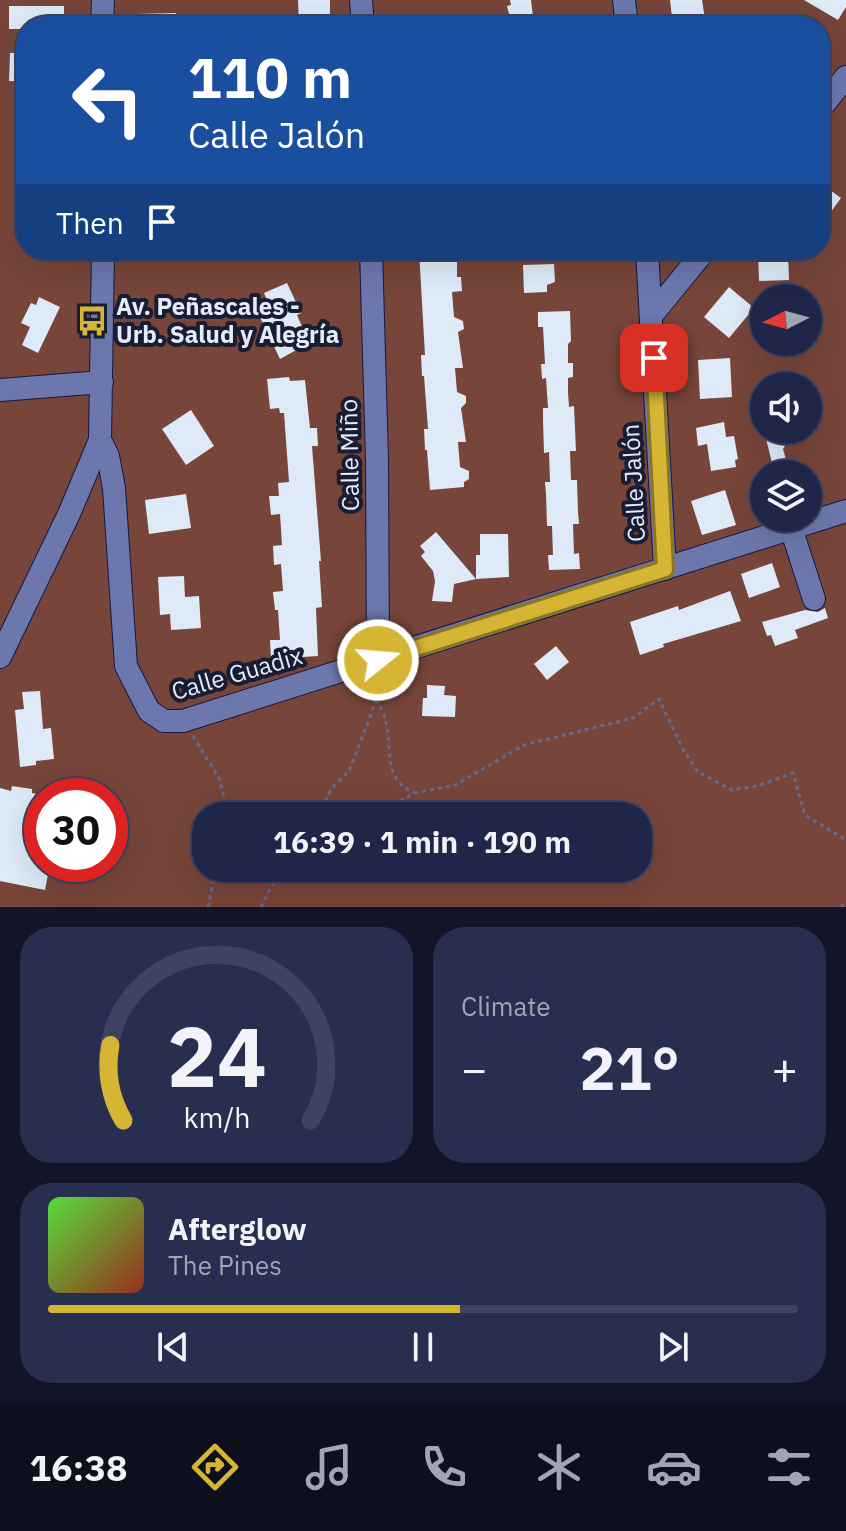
<!DOCTYPE html>
<html lang="en">
<head>
<meta charset="utf-8">
<style>
  :root { --surface:#202649; --page:#282e50; --text:#f1f3f6; --muted:#a2a5b4; --line:#3d4361; --accent:#d6b534 }
  body { margin:0; font-family:"IBM Plex Sans",sans-serif; background:var(--page); color:var(--text); height:100vh; display:flex; flex-direction:column; font-size:30px; white-space:nowrap }
  * { box-sizing:border-box; margin:0 }
  p { font-size:26px; color:var(--muted) }
  .icon { flex:none; width:44px; height:44px; fill:none; stroke:currentColor; stroke-width:2; stroke-linecap:round; stroke-linejoin:round }
  .map { position:relative; height:907px; overflow:hidden }
  .panel { display:flex; flex-direction:column; gap:20px; padding:20px; background:#121528; flex:1 }
  .panel>* { flex:none }
  .guide { position:absolute; left:16px; top:16px; width:814px; height:244px; border-radius:32px; box-shadow:0 8px 32px #0002,0 0 0 2px var(--line); background:#1a4fa0; color:#fff; overflow:hidden }
  .needle { width:52px; rotate:264deg }
  .fabs { position:absolute; left:750px; top:284px; display:grid; gap:16px }
  .fabs a { display:grid; place-items:center; width:72px; height:72px; border-radius:50%; background:var(--surface); box-shadow:0 8px 32px #0002,0 0 0 2px var(--line); font-size:40px }
  .speed { position:absolute; left:24px; top:778px; display:flex; gap:16px; font-size:40px; font-weight:700; text-align:center }
  .speed>* { display:grid; place-content:center; width:104px; height:104px; border-radius:50%; background:var(--surface); box-shadow:0 8px 32px #0002,0 0 0 2px var(--line); line-height:1 }
  .speed .limit { border:12px solid #d22; background:#fff; color:#111 }
  .pin { position:absolute; display:grid; place-items:center; width:68px; height:68px; color:#fff; margin:-34px; border-radius:16px; box-shadow:0 4px 12px #0006 }
  .me { position:absolute; width:88px; margin:-44px; rotate:73deg; stroke-linejoin:round; filter:drop-shadow(0 0 6px #0008) }
  .turn { display:flex; align-items:center; gap:28px; height:168px; padding:0 40px; font-size:36px }
  .turn .icon { width:104px; height:104px; stroke-width:2.5 }
  .turn b { display:block; font-size:56px; line-height:68px }
  .then { display:flex; align-items:center; height:76px; padding:0 40px; background:#0003; gap:16px; font-size:30px }
  .big { font-size:60px; font-weight:800; line-height:1.1 }
  .panel .tile { flex:1; display:flex; flex-direction:column; justify-content:center; gap:12px; min-width:0; padding:0 28px; border-radius:32px; background:var(--page) }
  .panel .dial { align-items:center; gap:0 }
  .dial svg { height:208px; overflow:visible; fill:none; stroke:var(--line); stroke-width:7; stroke-linecap:round; text-anchor:middle }
  .dial text { fill:var(--text); stroke:none }
  .song { display:flex; align-items:center; gap:24px }
  .cover { width:96px; height:96px; border-radius:12px; background:linear-gradient(135deg,hsl(110 70% 55%),hsl(10 70% 35%)) }
  .played { height:8px; border-radius:4px; background:linear-gradient(90deg,var(--accent) 55%,var(--line) 55%) }
  .keys { display:flex; justify-content:space-around; direction:ltr }
  .heat { display:flex; justify-content:space-between; align-items:center; font-size:44px; direction:ltr }
  .panel .tiles { flex:1; display:grid; gap:20px; grid-template-columns:1fr 1fr }
  .tile:last-child { grid-column:span 2 }
  .trip { position:absolute; left:192px; top:802px; width:460px; height:80px; border-radius:32px; background:var(--surface); box-shadow:0 8px 32px #0002,0 0 0 2px var(--line); font-weight:800; line-height:80px; text-align:center }
  .menu { display:flex; height:128px; justify-content:space-around; align-items:center; background:#0d0f1d; color:var(--muted) }
  .menu .icon { width:56px; height:56px }
  .menu .current { color:var(--accent) }
  .menu b { font-size:36px; color:var(--text) }
  .map>svg:first-child { display:block }
</style>
</head>
<body>
<div class="map">
<svg width="846" height="907" viewBox="0 0 846 907">
  <rect width="100%" height="100%" fill="#2a3261"/>
  <path fill="#77453a" fill-rule="evenodd" d="M0,0H846V907H0ZM26,26H820V250H26ZM764,298H808V342H764ZM764,386H808V430H764ZM764,474H808V518H764ZM42,796H110V864H42ZM206,816H638V868H206Z"/>
  <g fill="#deeaf8">
    <path d="M298,0H330V26H299Z"/>
    <path d="M510,0H531L534,26H512L507,6L511,5Z"/>
    <path d="M670,0H702L706,26H673Z"/>
    <path d="M804,0H846V7L838,20Z"/>
    <path d="M9,6H64V26H23V29H9Z"/>
    <path d="M176,13L177,26H136V14Z"/>
    <path d="M10,53H26V82L9,81Z"/>
    <path d="M820,183L841,198L820,227Z"/>
    <path d="M419,250H457V277H461L462,291L452,292L454,317L463,321L464,329L458,332L463,368H455L457,392L466,396V403L461,408L466,442H458L460,467L469,471V479L464,482V487L430,490L427,450H425L424,429H428L424,376H422L421,355H425Z"/>
    <path d="M762,250H788L789,280L759,281L758,253Z"/>
    <path d="M554,264L555,282L547,285V292L524,293L523,265Z"/>
    <path d="M287,283L301,313L297,315L309,343L280,359L259,315L266,311L264,307L269,305L264,293Z"/>
    <path d="M729,287L754,308L729,338L704,317Z"/>
    <path d="M39,297L60,307L38,353L22,345L30,327L21,323L31,303L36,305Z"/>
    <path d="M570,311L571,341L568,344V363H573V377L568,378V392L569,407L574,406L576,451H570L571,480H577L578,512L579,524H573L574,554L579,553L580,569L549,570L548,555H553L552,526H547L546,494L545,482H550L549,452L544,453L543,420V408H548L546,378L542,379L541,364H545L543,327H538V312Z"/>
    <path d="M730,358L732,397L700,399L698,360Z"/>
    <path d="M289,377L290,381L305,380L310,428H317L318,446H312L321,561H319L322,607L316,608L318,656L271,659L270,640H280L278,610H275L273,592L283,591L281,564L274,565L273,546L282,545L280,514L271,515L269,496H279L278,483L289,482L284,413H280L279,408L270,409L267,379Z"/>
    <path d="M191,410L214,446L186,465L162,429Z"/>
    <path d="M724,422L726,437L734,436L738,459L735,460L736,467L711,471L707,444L698,446L696,428Z"/>
    <path d="M764,430H795L783,449L786,460L772,463Z"/>
    <path d="M725,490L736,525L702,535L691,501Z"/>
    <path d="M186,494L191,528L149,534L145,500Z"/>
    <path d="M436,532L476,579L454,584L452,602L432,601L435,581L433,571L421,556L425,552L420,546Z"/>
    <path d="M480,534H508L509,577L476,579V555H480Z"/>
    <path d="M772,563L780,587L749,598L741,574Z"/>
    <path d="M184,576L185,597L199,596L201,628L171,630L170,614L160,615L158,577Z"/>
    <path d="M730,591L741,621L663,644L664,647L640,655L630,622L678,606L679,610Z"/>
    <path d="M825,608L828,618L795,630L798,638L775,646L771,635L767,636L762,622L805,610L818,612Z"/>
    <path d="M556,646L569,662L547,680L534,664Z"/>
    <path d="M211,677L214,690L191,696L188,682Z"/>
    <path d="M427,685L445,686L444,695L456,696L455,717L422,716L423,698H427Z"/>
    <path d="M40,691L43,729L51,728L54,759L36,761V765L20,767L15,710L24,709L22,692Z"/>
    <path d="M12,786L32,789V793L42,795L34,849L42,851V864H50L45,890L0,881V788L11,791Z"/>
  </g>
  <g fill="none" stroke-linecap="round" stroke-linejoin="round">
    <g stroke="#131844" stroke-width="24">
      <g id="minor">
        <path d="M361,0L363,26"/>
        <path d="M624,0L627,26"/>
        <path d="M102,26L103,0"/>
        <path d="M820,109L846,77"/>
        <path d="M371,250L377,459L378,660"/>
        <path d="M647,250L665,569"/>
        <path d="M652,315L705,250"/>
        <path d="M0,390L102,382"/>
        <path d="M100,440L108,456L114,488L126,666L149,711L164,721H183L846,511"/>
        <path d="M791,528L814,599"/>
        <path d="M0,657L69,514L100,440L103,250"/>
      </g>
    </g>
    <g stroke="#636a90" stroke-width="3" stroke-dasharray="4 4" stroke-linecap="butt">
      <path d="M377,699C380,707 385,714 386,723C393,752 382,779 415,793"/>
      <path d="M193,736L219,778L229,816"/>
      <path d="M319,816L331,789L349,771L377,699L378,679"/>
      <path d="M372,816L415,793L455,785L524,745L633,718L659,699L684,751L698,772L732,790L757,786L793,773L805,815L846,840"/>
      <path d="M208,907L216,868"/>
      <path d="M261,907L281,868"/>
      <path d="M841,907L846,903"/>
    </g>
    <use href="#minor" stroke="#6c78ad" stroke-width="22"/>
  </g>
  <g fill="none" stroke-linecap="round" stroke-linejoin="round">
    <g stroke="#8b7622" stroke-width="20">
      <path id="route" d="M378,660L665,569L654,358"/>
    </g>
    <use href="#route" stroke="#d6b534" stroke-width="14"/>
  </g>
  <defs>
    <g id="bus-bare" transform="scale(2.4)"><path d="M-5-6H5V4H4V6H2V4H-2V6H-4V4H-5ZM-3.5-4V0h7V-4ZM-3.5 1.2v1.5H-2V1.2ZM2 1.2v1.5H3.5V1.2Z" fill="#d6b534" stroke="#181d32" stroke-width="2.5" paint-order="stroke"/></g>
  </defs>
  <g fill-rule="evenodd">
    <use href="#bus-bare" x="92" y="321"/>
  </g>
  <g text-anchor="middle" stroke-width="8" stroke-linejoin="round" paint-order="stroke">
    <g font-size="24" font-weight="bold" fill="#e5eafc" stroke="#181d32" text-anchor="start">
      <text x="116" y="315">Av. Peñascales -<tspan x="116" dy="28">Urb. Salud y Alegría</tspan></text>
    </g>
    <g font-size="24" fill="#e5eafc" stroke="#181d32">
      <text transform="translate(350 455) rotate(-91)" y="8">Calle Miño</text>
      <text transform="translate(634 483) rotate(-93)" y="8">Calle Jalón</text>
      <text transform="translate(237 674) rotate(-16)" y="8">Calle Guadix</text>
    </g>
  </g>
</svg>
<div class="fabs">
<a><svg class="needle" viewBox="-14 -14 28 28"><path d="M0-13l5 13h-10z" fill="#e53935"/><path d="M0 13l5-13h-10z" fill="#a2a5b4"/></svg></a>
<a><svg class="icon" aria-label="sound" viewBox="0 0 24 24"><path d="M4 9h4l5-4v14l-5-4H4zM17 9q2 3 0 6"/></svg></a>
<a><svg class="icon" aria-label="layers" viewBox="0 0 24 24"><path d="M12 4l9 5-9 5-9-5zM3 14l9 5 9-5"/></svg></a>
</div>
<div class="speed"><div class="limit">30</div></div>
<div class="pin" style="left:654px;top:358px;background:#d93025"><svg class="icon" aria-label="arrive" viewBox="0 0 24 24"><path d="M6 21V4h12l-3 4 3 4H6"/></svg></div>
<svg class="me" style="left:378px;top:660px" viewBox="-20 -20 40 40"><circle r="17" fill="#d6b534" stroke="#fff" stroke-width="3"/><path d="M0-11L8 9 0 5-8 9z" fill="#fff"/></svg>
<div class="trip">16:39 · 1 min · 190 m</div>
<div class="guide">
<div class="turn"><svg class="icon" aria-label="left" viewBox="0 0 24 24"><path d="M17 20v-9H6M10 6l-5 5 5 5"/></svg><div><b>110 m</b>Calle Jalón</div></div>
<div class="then">Then<svg class="icon" aria-label="arrive" viewBox="0 0 24 24"><path d="M6 21V4h12l-3 4 3 4H6"/></svg></div>
</div>
</div>
<section class="panel">
<div class="tiles">
<div class="tile dial"><svg viewBox="0 0 100 80">
<path d="M14 69A42 42 0 1 1 86 69"/>
<path d="M14 69A42 42 0 0 1 9 40" stroke="#d6b534"/>
<text x="50" y="56" font-size="32" font-weight="700">24</text>
<text x="50" y="72" font-size="11">km/h</text>
</svg></div>
<div class="tile"><p>Climate</p>
<div class="heat"><a>−</a><b class="big">21°</b><a>+</a></div>
</div>
<div class="tile">
<div class="song"><i class="cover"></i><div><b>Afterglow</b><p>The Pines</p></div></div>
<div class="played"></div>
<div class="keys"><svg class="icon" aria-label="previous" viewBox="0 0 24 24"><path d="M18 5L8 12l10 7zM5 5v14"/></svg><svg class="icon" aria-label="pause" viewBox="0 0 24 24"><path d="M8 5v14M16 5v14"/></svg><svg class="icon" aria-label="next" viewBox="0 0 24 24"><path d="M6 5l10 7-10 7zM19 5v14"/></svg></div>
</div>
</div>
</section>
<nav class="menu">
<b>16:38</b>
<svg class="icon current" aria-label="directions" viewBox="0 0 24 24"><path d="M12 3l9 9-9 9-9-9zM9 14v-3h6M13 9l2 2-2 2"/></svg>
<svg class="icon" aria-label="music" viewBox="0 0 24 24"><path d="M9 18V5l10-2v13"/><circle cx="6" cy="18" r="3"/><circle cx="16" cy="16" r="3"/></svg>
<svg class="icon" aria-label="phone" viewBox="0 0 24 24"><path d="M5 4h4l2 5-3 2q2 4 5 5l2-3 5 2v4C11 20 4 13 5 4z"/></svg>
<svg class="icon" aria-label="climate" viewBox="0 0 24 24"><path d="M12 3v18M4 7l16 10M4 17L20 7"/></svg>
<svg class="icon" aria-label="car" viewBox="0 0 24 24"><path d="M5 17H2v-5l4-1 3-4h7l3 4 3 1v5h-3M9 17h6M6 11h13"/><circle cx="7" cy="17" r="2"/><circle cx="17" cy="17" r="2"/></svg>
<svg class="icon" aria-label="filters" viewBox="0 0 24 24"><path d="M4 7h16M4 17h16"/><circle cx="9" cy="7" r="2"/><circle cx="15" cy="17" r="2"/></svg>
</nav>
</body>
</html>
